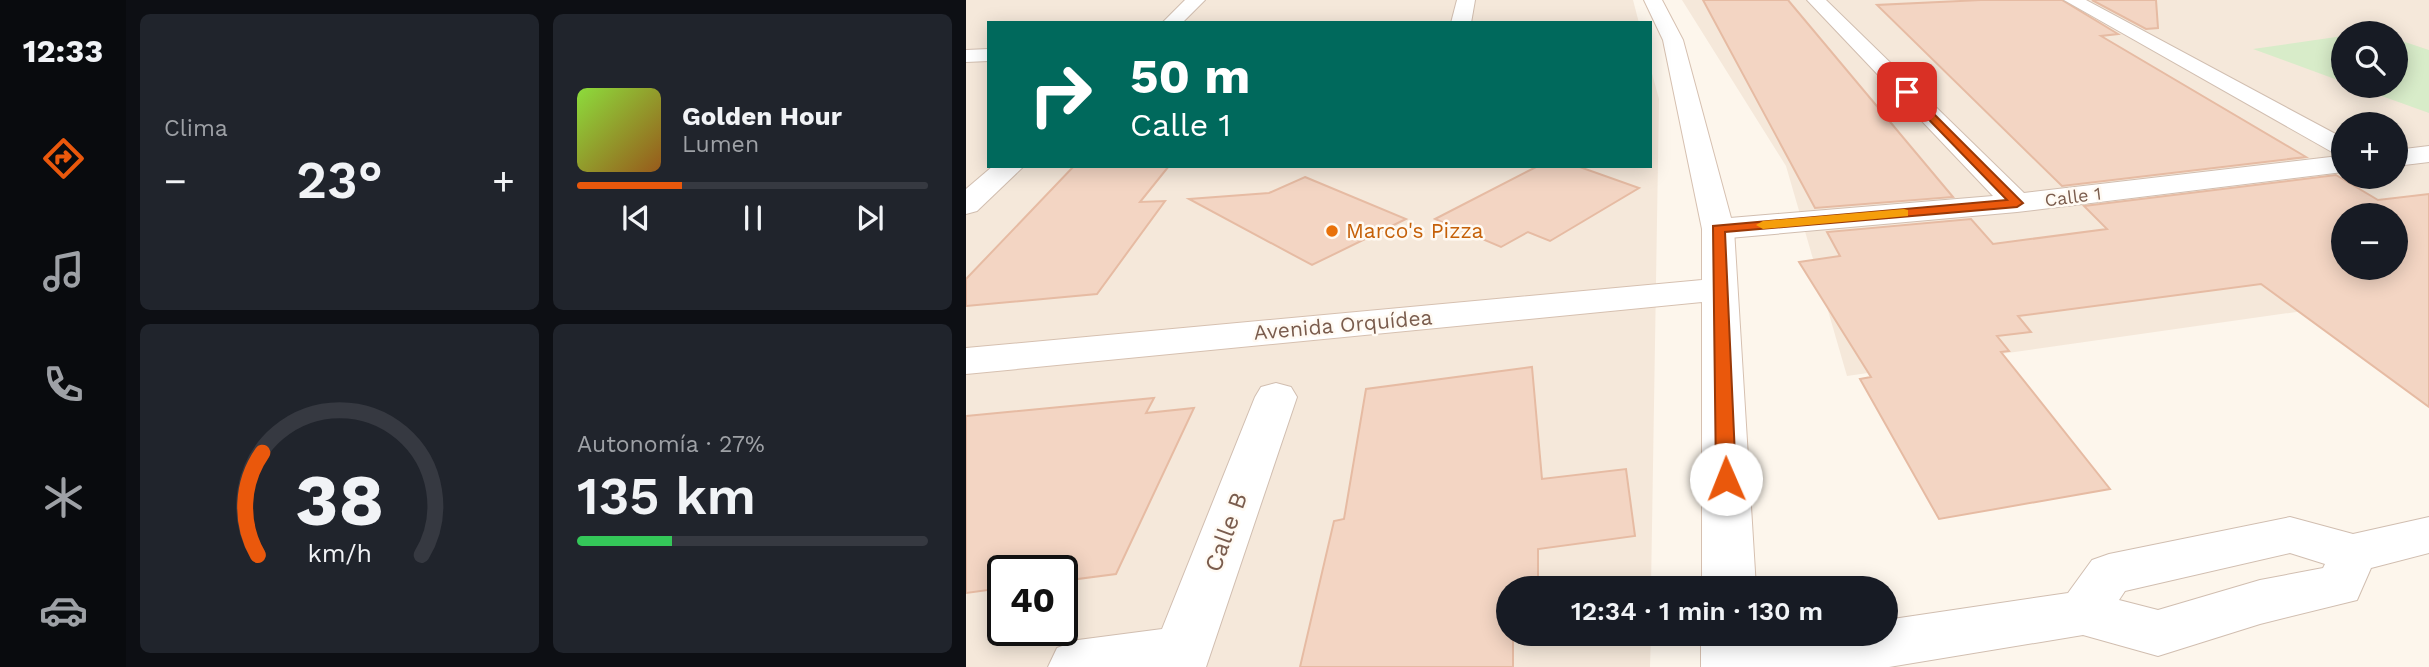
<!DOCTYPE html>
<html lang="es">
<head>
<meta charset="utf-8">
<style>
  :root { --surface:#171b24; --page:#20242c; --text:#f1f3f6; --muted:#9ea1a6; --line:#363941; --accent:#ea580c }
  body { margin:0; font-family:"Work Sans",sans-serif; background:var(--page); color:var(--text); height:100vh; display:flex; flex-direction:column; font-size:26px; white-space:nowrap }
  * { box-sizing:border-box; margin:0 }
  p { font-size:23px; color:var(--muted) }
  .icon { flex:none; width:38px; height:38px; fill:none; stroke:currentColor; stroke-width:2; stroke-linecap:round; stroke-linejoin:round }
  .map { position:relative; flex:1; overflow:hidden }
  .side { display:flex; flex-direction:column; gap:14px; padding:14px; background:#0d0f14; width:840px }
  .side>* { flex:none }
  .guide { position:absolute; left:21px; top:21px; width:665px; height:147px; border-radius:0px; box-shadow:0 4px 18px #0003; background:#00695c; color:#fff; overflow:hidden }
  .controls { position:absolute; left:1365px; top:21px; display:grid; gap:14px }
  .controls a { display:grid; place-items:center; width:77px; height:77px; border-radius:50%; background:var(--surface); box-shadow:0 4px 18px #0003; font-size:35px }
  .speed { position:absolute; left:21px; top:555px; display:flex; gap:14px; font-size:35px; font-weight:700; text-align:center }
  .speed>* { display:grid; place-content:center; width:91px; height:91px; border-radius:50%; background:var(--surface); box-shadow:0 4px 18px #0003; line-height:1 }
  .speed .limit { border:4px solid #111; border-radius:10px; background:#fff; color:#111 }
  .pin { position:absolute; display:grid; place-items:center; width:60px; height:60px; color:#fff; margin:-30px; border-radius:14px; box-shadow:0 4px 10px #0006 }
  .me { position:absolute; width:77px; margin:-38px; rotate:359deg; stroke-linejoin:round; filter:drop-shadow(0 0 5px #0008) }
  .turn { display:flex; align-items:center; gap:24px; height:147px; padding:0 28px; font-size:32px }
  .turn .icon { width:91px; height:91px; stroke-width:2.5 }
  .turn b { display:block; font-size:49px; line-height:60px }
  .big { font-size:52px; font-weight:600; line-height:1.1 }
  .side .widget { flex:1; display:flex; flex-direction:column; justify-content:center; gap:10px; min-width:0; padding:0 24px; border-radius:10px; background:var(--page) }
  .side .dial { align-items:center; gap:0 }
  .dial svg { height:182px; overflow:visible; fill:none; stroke:var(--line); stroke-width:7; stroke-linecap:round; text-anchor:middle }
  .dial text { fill:var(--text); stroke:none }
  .song { display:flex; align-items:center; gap:21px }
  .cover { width:84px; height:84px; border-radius:10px; background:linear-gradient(135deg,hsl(90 70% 55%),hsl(30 70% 35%)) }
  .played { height:7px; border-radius:4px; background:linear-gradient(90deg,var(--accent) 30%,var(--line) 30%) }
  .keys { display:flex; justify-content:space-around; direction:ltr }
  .heat { display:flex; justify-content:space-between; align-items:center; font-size:38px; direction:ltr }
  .charge { height:10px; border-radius:5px; background:linear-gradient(90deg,#34c759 27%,var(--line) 0) }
  .side .tiles { flex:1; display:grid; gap:14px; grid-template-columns:repeat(2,1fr) }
  .trip { position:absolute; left:530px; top:576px; width:402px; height:70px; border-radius:35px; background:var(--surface); box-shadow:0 4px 18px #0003; font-weight:600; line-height:70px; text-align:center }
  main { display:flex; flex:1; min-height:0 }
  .dock { display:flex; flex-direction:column; width:126px; justify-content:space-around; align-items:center; background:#090b0e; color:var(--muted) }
  .dock .icon { width:49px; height:49px }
  .dock .on { color:var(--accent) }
  .dock b { font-size:32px; color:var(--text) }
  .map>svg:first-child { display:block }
</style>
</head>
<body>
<main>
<nav class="dock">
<b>12:33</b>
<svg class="icon on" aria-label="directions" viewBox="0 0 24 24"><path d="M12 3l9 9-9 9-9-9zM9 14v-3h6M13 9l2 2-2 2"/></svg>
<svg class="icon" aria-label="music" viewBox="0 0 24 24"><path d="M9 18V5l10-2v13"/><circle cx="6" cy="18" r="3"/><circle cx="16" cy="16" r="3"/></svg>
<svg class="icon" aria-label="phone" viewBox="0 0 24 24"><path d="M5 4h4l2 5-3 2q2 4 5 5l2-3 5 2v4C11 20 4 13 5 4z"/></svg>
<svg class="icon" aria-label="climate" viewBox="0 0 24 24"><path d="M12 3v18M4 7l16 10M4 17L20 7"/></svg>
<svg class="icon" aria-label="car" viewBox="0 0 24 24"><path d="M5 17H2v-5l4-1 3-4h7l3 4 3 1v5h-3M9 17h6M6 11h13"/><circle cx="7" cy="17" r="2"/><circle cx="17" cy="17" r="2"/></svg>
</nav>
<section class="side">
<div class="tiles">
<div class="widget"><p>Clima</p>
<div class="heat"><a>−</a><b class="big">23°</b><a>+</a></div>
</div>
<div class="widget">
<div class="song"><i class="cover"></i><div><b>Golden Hour</b><p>Lumen</p></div></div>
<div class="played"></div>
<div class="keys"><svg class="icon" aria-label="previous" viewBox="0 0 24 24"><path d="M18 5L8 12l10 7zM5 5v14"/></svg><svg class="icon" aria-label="pause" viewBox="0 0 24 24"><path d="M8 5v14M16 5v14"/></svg><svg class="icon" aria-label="next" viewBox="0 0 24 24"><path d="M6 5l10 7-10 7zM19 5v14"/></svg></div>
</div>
<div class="widget dial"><svg viewBox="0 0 100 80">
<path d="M14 69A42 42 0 1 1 86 69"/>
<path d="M14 69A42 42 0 0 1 16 24" stroke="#ea580c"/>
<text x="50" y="56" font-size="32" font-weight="700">38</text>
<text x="50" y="72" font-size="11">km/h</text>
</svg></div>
<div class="widget"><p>Autonomía · 27%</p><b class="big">135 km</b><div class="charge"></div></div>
</div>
</section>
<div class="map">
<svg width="1463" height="667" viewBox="0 0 1463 667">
  <rect width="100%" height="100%" fill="#fdf6ec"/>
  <g fill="#f5e8da" fill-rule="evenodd">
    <path d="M0,0H667L673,23H23V166H684V66L693,99L685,588H542V634H685L684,667H0ZM37,570H96V630H37Z"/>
    <path d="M716,0H1463V293L881,376L820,166ZM1377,33H1430V86H1377ZM1377,124H1430V177H1377ZM1377,215H1430V268H1377Z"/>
  </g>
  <g fill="#d8ecc9">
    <path d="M1377,36V82L1287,49Z"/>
    <path d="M1430,39L1463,50V113L1388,86H1430Z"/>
  </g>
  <g fill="#f3d5c3" stroke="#e6bba3" stroke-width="2" fill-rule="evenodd">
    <path d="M737,0H822L987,197L849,208Z"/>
    <path d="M1015,0H1096L1152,34L1135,36L1340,157L1096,186L911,5Z"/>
    <path d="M1126,0H1190L1192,28L1180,29Z"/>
    <path d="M108,166H203L174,202L199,201L131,294L0,306V279Z"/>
    <path d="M572,166H611L673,188L584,241L562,232L535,247L469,219Z"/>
    <path d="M1370,175L1412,200L1463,194V407L1295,284L1052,316L1065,332L1031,336L1043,351L1035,352L1144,489L973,519L894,379L905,377L833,262L874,256L861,232L1005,219L1027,244L1141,229L1118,206ZM1377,215H1430V268H1377Z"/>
    <path d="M339,177L440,219L346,265L223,199L303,193Z"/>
    <path d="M566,367L576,479L660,469L669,536L572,549V588H542V634H547V667H334L368,521L378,519L400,389Z"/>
    <path d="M188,398L180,413L228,408L150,574L96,581V570H37V588L0,593V416Z"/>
  </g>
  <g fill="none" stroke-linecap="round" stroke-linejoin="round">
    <g stroke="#d1beb0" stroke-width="2">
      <path id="lane" d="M1324,517L1387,534L1463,517V553L1405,568L1391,600L1294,624L1192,656L1117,635L923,667H744L752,649C805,629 864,634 920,634V620L1102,593L1126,560L1143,554ZM1324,553L1359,564L1357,568L1294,580L1192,610L1153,600L1159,591Z"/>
    </g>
    <g stroke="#d1beb0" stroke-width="2">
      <g id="street">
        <path d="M219,0H239L216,23H196Z"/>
        <path d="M491,0H509L505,23H485Z"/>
        <path d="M841,0H860L1058,193L1373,156L1098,0H1120L1377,138V172L1051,212L752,239L741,236L736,229L741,222L752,219L1027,196Z"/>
        <path d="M23,49V61L0,62V50Z"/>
        <path d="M1463,146V162L1430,166V150Z"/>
        <path d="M27,166H58L11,211L0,214V189Z"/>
        <path d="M310,383L325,387L331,397L240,667H82L91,648L112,640L196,629L289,397L295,387Z"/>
      </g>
    </g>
    <g stroke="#d6c0b0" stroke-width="2">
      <g id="secondary">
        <path d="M678,0H696L717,40L768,229L790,588H736V302L0,374V348L736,280V229L697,40Z"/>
        <path d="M735,634H792L795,667H735Z"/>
      </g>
    </g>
    <use href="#lane" fill="#fff" fill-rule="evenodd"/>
    <use href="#street" fill="#fff" fill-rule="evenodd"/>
    <use href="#secondary" fill="#fff" fill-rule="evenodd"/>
  </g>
  <path fill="#ea580c" stroke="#983908" stroke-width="2" d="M938,90H944L1057,203L1051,207L759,232L770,479L767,484H753L750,479L747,226L1041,200L938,94Z"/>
  <path fill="#f59e0b" d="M938,209L942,210V216L797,229L790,225L797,221Z"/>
  <circle fill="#e8710a" stroke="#fffaf3" stroke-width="2.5" cx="366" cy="231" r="7"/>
  <g text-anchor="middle" stroke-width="5" stroke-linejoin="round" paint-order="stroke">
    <g font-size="18" fill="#7a5c4d" stroke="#fffaf3">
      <text transform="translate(1107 197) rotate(-7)" y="6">Calle 1</text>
    </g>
    <g font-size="21" fill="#c56008" stroke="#fffaf3" text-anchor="start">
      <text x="380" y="238">Marco's Pizza</text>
    </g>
    <g font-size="21" fill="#7a5c4d" stroke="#fffaf3">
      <text transform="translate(377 325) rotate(-5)" y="7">Avenida Orquídea</text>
    </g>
    <g font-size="24" fill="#7a5c4d" stroke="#fffaf3">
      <text transform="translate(260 532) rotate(-70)" y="8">Calle B</text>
    </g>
  </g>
</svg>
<div class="controls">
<a><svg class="icon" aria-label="search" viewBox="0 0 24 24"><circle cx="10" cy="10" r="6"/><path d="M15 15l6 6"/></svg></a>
<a>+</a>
<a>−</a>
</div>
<div class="speed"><div class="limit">40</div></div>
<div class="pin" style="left:941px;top:92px;background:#d93025"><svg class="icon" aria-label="arrive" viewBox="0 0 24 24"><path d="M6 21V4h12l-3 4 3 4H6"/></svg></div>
<svg class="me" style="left:760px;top:479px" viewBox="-20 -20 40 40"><circle r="19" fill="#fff"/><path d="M0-13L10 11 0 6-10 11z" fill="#ea580c"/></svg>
<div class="trip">12:34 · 1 min · 130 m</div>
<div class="guide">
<div class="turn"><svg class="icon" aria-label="right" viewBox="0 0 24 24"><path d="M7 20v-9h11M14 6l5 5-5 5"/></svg><div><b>50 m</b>Calle 1</div></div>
</div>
</div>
</main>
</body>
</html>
